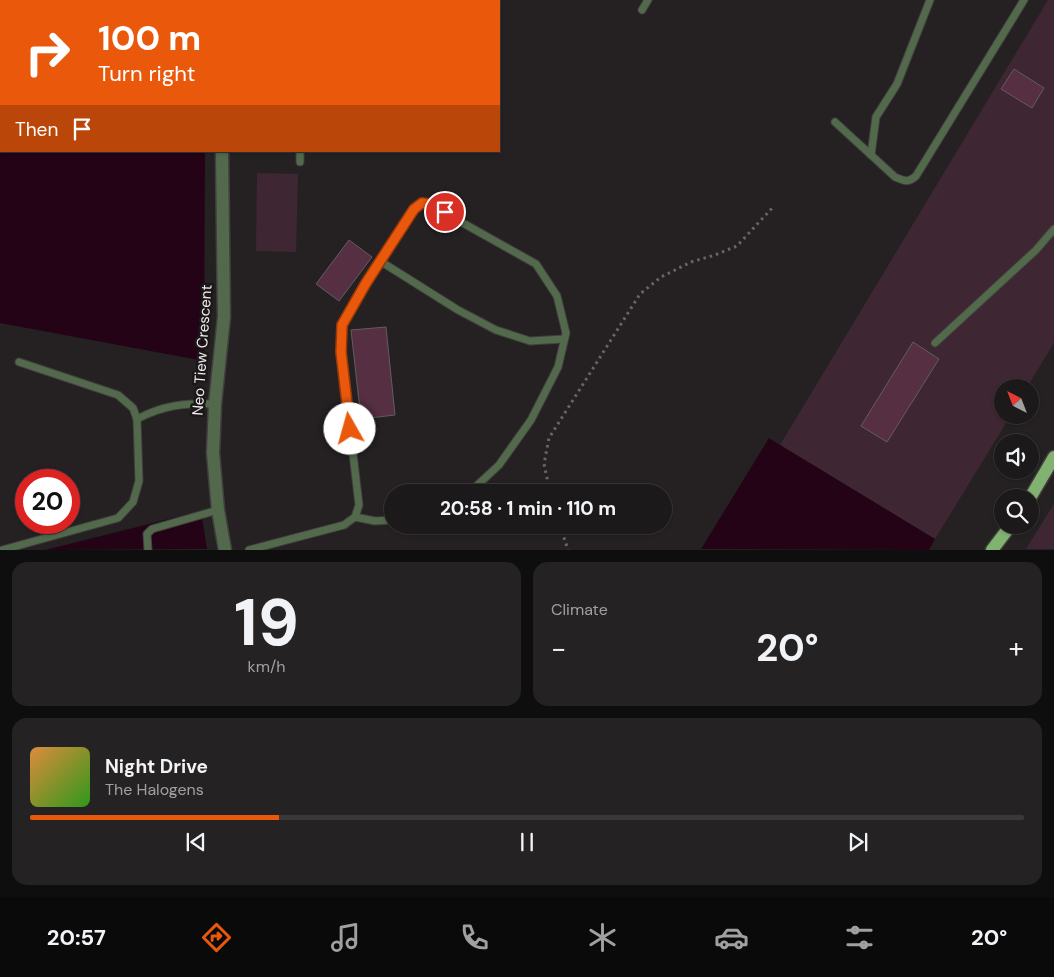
<!DOCTYPE html>
<html lang="en">
<head>
<meta charset="utf-8">
<style>
  :root { --surface:#1c191a; --page:#252223; --text:#f1f3f6; --muted:#a0a0a2; --line:#3a3839; --accent:#ea580c }
  body { margin:0; font-family:"DM Sans",sans-serif; background:var(--page); color:var(--text); height:100vh; display:flex; flex-direction:column; font-size:19px; white-space:nowrap }
  * { box-sizing:border-box; margin:0 }
  p { font-size:16px; color:var(--muted) }
  .icon { flex:none; width:28px; height:28px; fill:none; stroke:currentColor; stroke-width:2; stroke-linecap:round; stroke-linejoin:round }
  .map { position:relative; height:550px; overflow:hidden }
  .sheet { display:flex; flex-direction:column; gap:12px; padding:12px; background:#0f0e0e; flex:1 }
  .sheet>* { flex:none }
  .top-card { position:absolute; left:0px; top:0px; width:500px; height:152px; box-shadow:0 1px 4px #0004,0 0 0 1px var(--line); background:#ea580c; color:#fff; overflow:hidden }
  .needle { width:32px; rotate:318deg }
  .fabs { position:absolute; left:994px; top:379px; display:grid; gap:10px }
  .fabs a { display:grid; place-items:center; width:45px; height:45px; border-radius:50%; background:var(--surface); box-shadow:0 1px 4px #0004,0 0 0 1px var(--line); font-size:25px }
  .speed { position:absolute; left:15px; top:469px; display:flex; gap:10px; font-size:25px; font-weight:700; text-align:center }
  .speed>* { display:grid; place-content:center; width:65px; height:65px; border-radius:50%; background:var(--surface); box-shadow:0 1px 4px #0004,0 0 0 1px var(--line); line-height:1 }
  .speed .limit { border:8px solid #d22; background:#fff; color:#111 }
  .pin { position:absolute; display:grid; place-items:center; width:42px; height:42px; color:#fff; margin:-21px; border:2px solid #fff; border-radius:50%; box-shadow:0 1px 5px #0007 }
  .me { position:absolute; width:55px; margin:-28px; rotate:353deg; stroke-linejoin:round; filter:drop-shadow(0 0 4px #0008) }
  .turn { display:flex; align-items:center; gap:18px; height:105px; padding:0 15px; font-size:22px }
  .turn .icon { width:65px; height:65px; stroke-width:2.5 }
  .turn b { display:block; font-size:35px; line-height:42px }
  .then { display:flex; align-items:center; height:48px; padding:0 15px; background:#0003; gap:10px; font-size:19px }
  .big { font-size:38px; font-weight:700; line-height:1.1 }
  .sheet .card { flex:1; display:flex; flex-direction:column; justify-content:center; gap:8px; min-width:0; padding:0 18px; border-radius:15px; background:var(--page) }
  .sheet .dial { align-items:center; gap:0 }
  .dial b { font-size:65px; line-height:1 }
  .song { display:flex; align-items:center; gap:15px }
  .cover { width:60px; height:60px; border-radius:8px; background:linear-gradient(135deg,hsl(30 70% 55%),hsl(110 70% 35%)) }
  .played { height:5px; border-radius:2px; background:linear-gradient(90deg,var(--accent) 25%,var(--line) 25%) }
  .keys { display:flex; justify-content:space-around; direction:ltr }
  .heat { display:flex; justify-content:space-between; align-items:center; font-size:28px; direction:ltr }
  .sheet .tiles { flex:1; display:grid; gap:12px; grid-template-columns:1fr 1fr }
  .card:last-child { grid-column:span 2 }
  .trip { position:absolute; left:384px; top:484px; width:288px; height:50px; border-radius:25px; background:var(--surface); box-shadow:0 1px 4px #0004,0 0 0 1px var(--line); font-weight:700; line-height:50px; text-align:center }
  .menu { display:flex; height:80px; justify-content:space-around; align-items:center; background:#0b0a0a; color:var(--muted) }
  .menu .icon { width:35px; height:35px }
  .menu .selected { color:var(--accent) }
  .menu b { font-size:22px; color:var(--text) }
  .map>svg:first-child { display:block }
</style>
</head>
<body>
<div class="map">
<svg width="1054" height="550" viewBox="0 0 1054 550">
  <rect width="100%" height="100%" fill="#252123"/>
  <g fill="#3e2632">
    <path d="M1048,0H1054V343L1027,387L1002,388V415H1011L935,539L780,445Z"/>
    <path d="M257,173L298,174L296,252L256,251Z"/>
    <path d="M1054,504V549H1026Z"/>
  </g>
  <g fill="#240316">
    <path d="M0,0H194V1H1V151H205L204,361L0,323Z"/>
    <path d="M769,438L780,445L935,539L929,550L701,549Z"/>
    <path d="M201,511L207,549L45,550Z"/>
  </g>
  <g fill="#562f42" stroke="#625d5f">
    <path d="M325,0H366L324,1Z"/>
    <path d="M398,0H443L397,1Z"/>
    <path d="M1014,69L1044,88L1032,108L1001,89Z"/>
    <path d="M349,240L372,257L339,301L316,284Z"/>
    <path d="M386,327L395,415L361,419L351,330Z"/>
    <path d="M913,342L939,359L887,442L861,426Z"/>
  </g>
  <g fill="none" stroke-linecap="round" stroke-linejoin="round">
    <g stroke="#413e3f" stroke-width="9">
      <g id="lane">
        <path d="M312,1V0"/>
        <path d="M642,10L648,0"/>
        <path d="M835,122L895,177C904,181 908,183 916,176L1024,0"/>
        <path d="M300,151V162"/>
        <path d="M871,155L876,117L897,84L930,0"/>
        <path d="M380,261L458,310L496,330L530,341L564,339"/>
        <path d="M935,343L1036,250L1054,229"/>
        <path d="M137,419C164,405 184,403 215,404"/>
        <path d="M355,517L375,521L392,520"/>
        <path d="M2,550L118,518L133,502L139,481L137,419L133,408L118,395L19,362"/>
        <path d="M148,550L147,534L152,529L218,510"/>
        <path d="M249,550L344,525L355,517L359,505L341,352L342,325L366,283L414,209L422,203L429,204L536,264L557,296L566,333L558,367L531,420L499,465L470,492"/>
      </g>
    </g>
    <g stroke="#413e3f" stroke-width="15">
      <g id="street">
        <path d="M209,0L210,1"/>
        <path d="M222,151L224,317L215,404L213,453L218,510L225,550"/>
      </g>
    </g>
    <g stroke="#413e3f" stroke-width="15">
      <g id="primary">
        <path d="M1030,498L1054,457"/>
        <path d="M992,550L1011,525"/>
      </g>
    </g>
    <g stroke="#696567" stroke-width="3" stroke-dasharray="2.5 4" stroke-linecap="butt">
      <path d="M550,492L544,464L549,438L640,294L661,277L691,262L715,255L737,246L774,206"/>
      <path d="M560,525L568,550"/>
    </g>
    <use href="#lane" stroke="#526a4b" stroke-width="7"/>
    <use href="#street" stroke="#526a4b" stroke-width="12"/>
    <use href="#primary" stroke="#81b271" stroke-width="12"/>
  </g>
  <g fill="none" stroke-linecap="round" stroke-linejoin="round">
    <g stroke="#983908" stroke-width="12">
      <path id="route" d="M350,429L341,352L342,325L366,283L414,209L422,203L429,204L445,212"/>
    </g>
    <use href="#route" stroke="#ea580c" stroke-width="9"/>
  </g>
  <g text-anchor="middle" stroke-width="5" stroke-linejoin="round" paint-order="stroke">
    <g font-size="15" fill="#f0edee" stroke="#1c1719">
      <text transform="translate(202 350) rotate(-86)" y="5">Neo Tiew Crescent</text>
    </g>
  </g>
</svg>
<div class="fabs">
<a><svg class="needle" viewBox="-14 -14 28 28"><path d="M0-13l5 13h-10z" fill="#e53935"/><path d="M0 13l5-13h-10z" fill="#a0a0a2"/></svg></a>
<a><svg class="icon" aria-label="sound" viewBox="0 0 24 24"><path d="M4 9h4l5-4v14l-5-4H4zM17 9q2 3 0 6"/></svg></a>
<a><svg class="icon" aria-label="search" viewBox="0 0 24 24"><circle cx="10" cy="10" r="6"/><path d="M15 15l6 6"/></svg></a>
</div>
<div class="speed"><div class="limit">20</div></div>
<div class="pin" style="left:445px;top:212px;background:#d93025"><svg class="icon" aria-label="arrive" viewBox="0 0 24 24"><path d="M6 21V4h12l-3 4 3 4H6"/></svg></div>
<svg class="me" style="left:350px;top:429px" viewBox="-20 -20 40 40"><circle r="19" fill="#fff"/><path d="M0-13L10 11 0 6-10 11z" fill="#ea580c"/></svg>
<div class="trip">20:58 · 1 min · 110 m</div>
<div class="top-card">
<div class="turn"><svg class="icon" aria-label="right" viewBox="0 0 24 24"><path d="M7 20v-9h11M14 6l5 5-5 5"/></svg><div><b>100 m</b>Turn right</div></div>
<div class="then">Then<svg class="icon" aria-label="arrive" viewBox="0 0 24 24"><path d="M6 21V4h12l-3 4 3 4H6"/></svg></div>
</div>
</div>
<section class="sheet">
<div class="tiles">
<div class="card dial"><b>19</b><p>km/h</p></div>
<div class="card"><p>Climate</p>
<div class="heat"><a>−</a><b class="big">20°</b><a>+</a></div>
</div>
<div class="card">
<div class="song"><i class="cover"></i><div><b>Night Drive</b><p>The Halogens</p></div></div>
<div class="played"></div>
<div class="keys"><svg class="icon" aria-label="previous" viewBox="0 0 24 24"><path d="M18 5L8 12l10 7zM5 5v14"/></svg><svg class="icon" aria-label="pause" viewBox="0 0 24 24"><path d="M8 5v14M16 5v14"/></svg><svg class="icon" aria-label="next" viewBox="0 0 24 24"><path d="M6 5l10 7-10 7zM19 5v14"/></svg></div>
</div>
</div>
</section>
<nav class="menu">
<b>20:57</b>
<svg class="icon selected" aria-label="directions" viewBox="0 0 24 24"><path d="M12 3l9 9-9 9-9-9zM9 14v-3h6M13 9l2 2-2 2"/></svg>
<svg class="icon" aria-label="music" viewBox="0 0 24 24"><path d="M9 18V5l10-2v13"/><circle cx="6" cy="18" r="3"/><circle cx="16" cy="16" r="3"/></svg>
<svg class="icon" aria-label="phone" viewBox="0 0 24 24"><path d="M5 4h4l2 5-3 2q2 4 5 5l2-3 5 2v4C11 20 4 13 5 4z"/></svg>
<svg class="icon" aria-label="climate" viewBox="0 0 24 24"><path d="M12 3v18M4 7l16 10M4 17L20 7"/></svg>
<svg class="icon" aria-label="car" viewBox="0 0 24 24"><path d="M5 17H2v-5l4-1 3-4h7l3 4 3 1v5h-3M9 17h6M6 11h13"/><circle cx="7" cy="17" r="2"/><circle cx="17" cy="17" r="2"/></svg>
<svg class="icon" aria-label="filters" viewBox="0 0 24 24"><path d="M4 7h16M4 17h16"/><circle cx="9" cy="7" r="2"/><circle cx="15" cy="17" r="2"/></svg>
<b>20°</b>
</nav>
</body>
</html>
